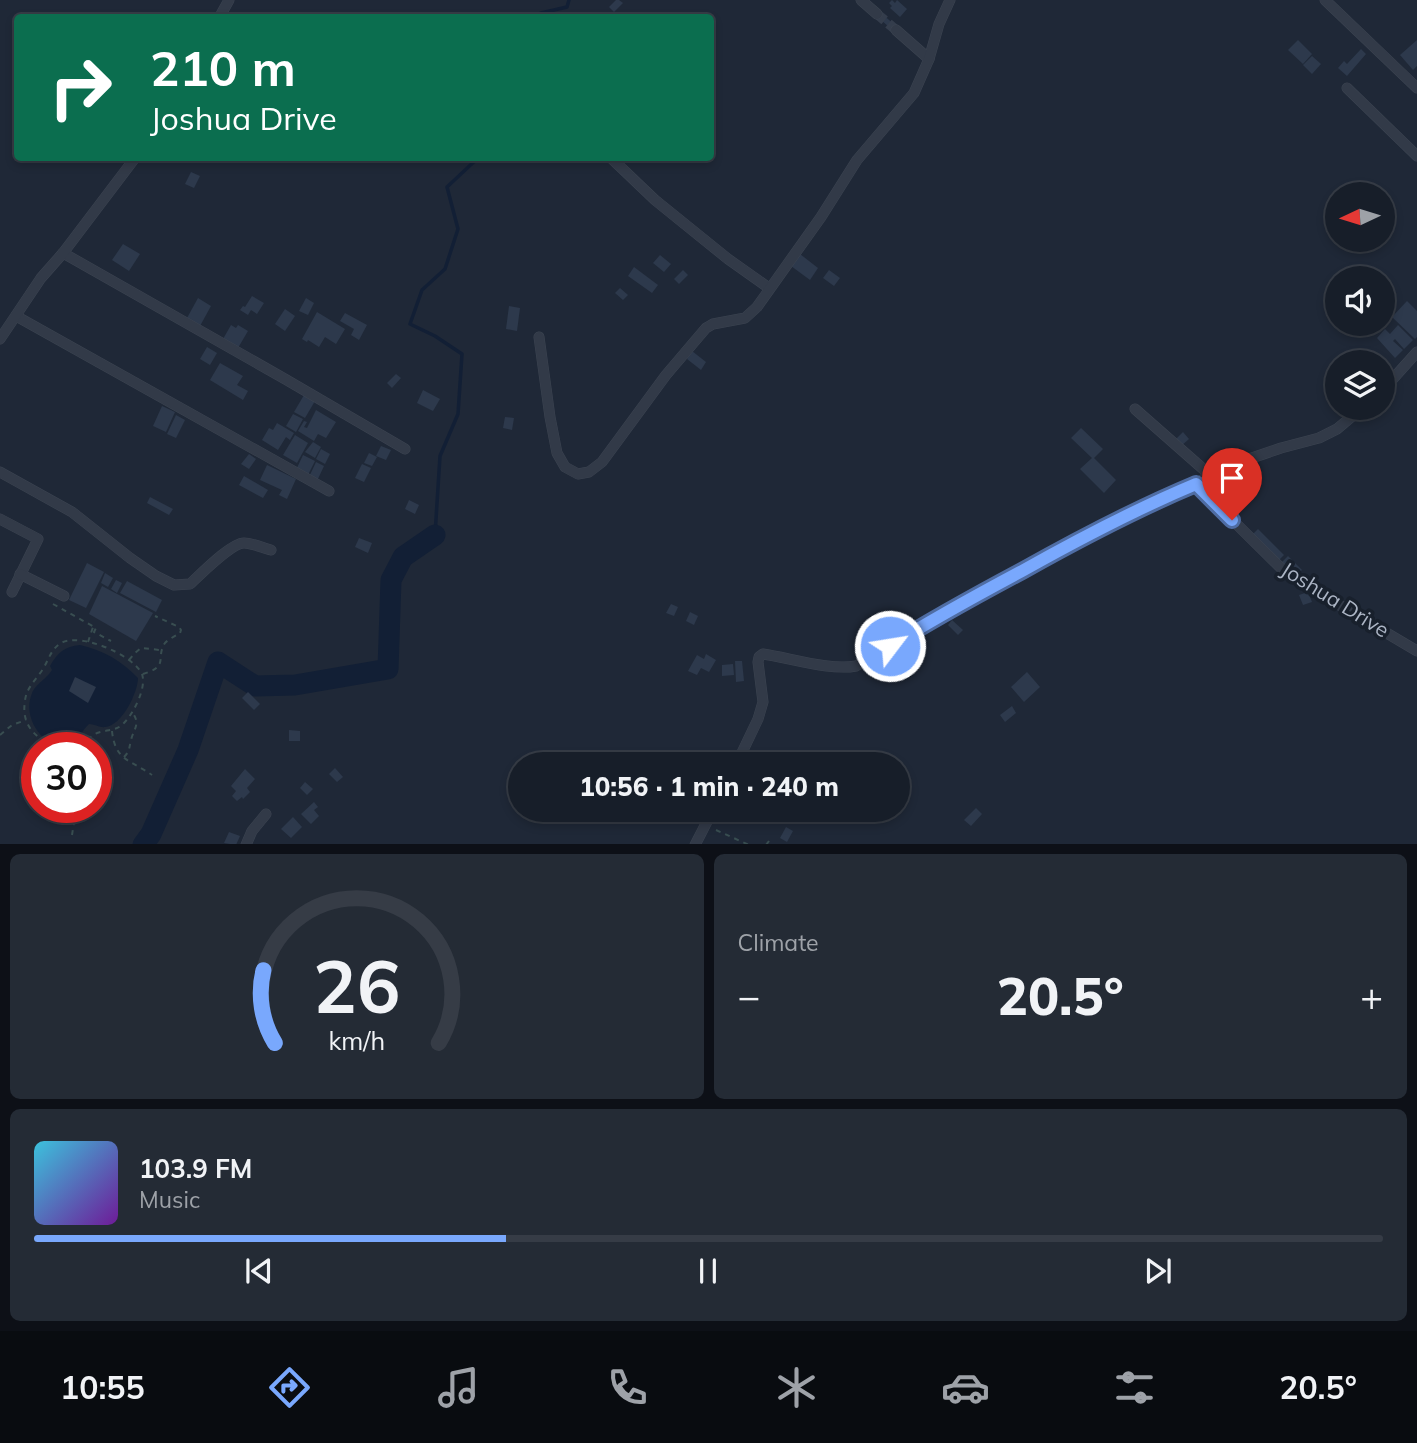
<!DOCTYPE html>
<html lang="en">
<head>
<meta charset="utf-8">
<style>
  :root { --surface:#171e29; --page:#242b35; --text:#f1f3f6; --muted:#9ea2a8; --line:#363c46; --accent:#79a8fd }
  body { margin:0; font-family:Mulish,sans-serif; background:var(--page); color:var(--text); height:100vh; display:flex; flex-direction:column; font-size:26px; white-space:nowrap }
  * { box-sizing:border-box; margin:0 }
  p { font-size:23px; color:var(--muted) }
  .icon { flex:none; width:38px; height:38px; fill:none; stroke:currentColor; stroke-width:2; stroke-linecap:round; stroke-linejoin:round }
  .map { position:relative; height:844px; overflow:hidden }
  .details { display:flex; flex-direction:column; gap:10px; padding:10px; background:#0d1017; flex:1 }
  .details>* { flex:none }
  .banner { position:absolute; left:14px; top:14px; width:700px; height:147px; border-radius:7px; box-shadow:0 4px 10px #0003,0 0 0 2px var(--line); background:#0b6e4f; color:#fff; overflow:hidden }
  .needle { width:46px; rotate:266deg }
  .buttons { position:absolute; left:1325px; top:182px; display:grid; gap:14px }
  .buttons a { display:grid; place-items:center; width:70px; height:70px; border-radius:50%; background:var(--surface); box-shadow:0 4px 10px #0003,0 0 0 2px var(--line); font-size:35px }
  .speed { position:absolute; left:21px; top:732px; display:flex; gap:14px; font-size:35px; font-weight:700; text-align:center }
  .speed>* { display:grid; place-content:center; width:91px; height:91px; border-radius:50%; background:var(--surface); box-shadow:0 4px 10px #0003,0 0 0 2px var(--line); line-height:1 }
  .speed .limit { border:10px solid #d22; background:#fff; color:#111 }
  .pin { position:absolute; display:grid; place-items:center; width:60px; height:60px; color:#fff; margin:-72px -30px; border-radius:50% 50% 50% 0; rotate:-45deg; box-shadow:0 0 7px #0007 }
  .pin .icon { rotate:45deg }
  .me { position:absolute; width:77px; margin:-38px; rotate:59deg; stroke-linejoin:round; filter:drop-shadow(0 0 5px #0008) }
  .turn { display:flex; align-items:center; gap:24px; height:147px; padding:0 21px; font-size:32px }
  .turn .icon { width:91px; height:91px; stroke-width:2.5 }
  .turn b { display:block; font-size:49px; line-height:60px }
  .big { font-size:52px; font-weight:800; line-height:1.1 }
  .details .widget { flex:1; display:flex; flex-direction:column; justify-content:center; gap:10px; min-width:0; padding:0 24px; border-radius:10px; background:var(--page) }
  .details .dial { align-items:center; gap:0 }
  .dial svg { height:182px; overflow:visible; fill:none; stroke:var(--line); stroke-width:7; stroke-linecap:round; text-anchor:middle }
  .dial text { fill:var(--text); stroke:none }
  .song { display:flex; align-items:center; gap:21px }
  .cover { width:84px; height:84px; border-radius:10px; background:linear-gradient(135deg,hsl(190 70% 55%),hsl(280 70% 35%)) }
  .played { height:7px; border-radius:4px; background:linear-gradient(90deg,var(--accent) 35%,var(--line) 35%) }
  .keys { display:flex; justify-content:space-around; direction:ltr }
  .heat { display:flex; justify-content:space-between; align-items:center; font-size:38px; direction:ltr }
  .details .tiles { flex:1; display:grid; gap:10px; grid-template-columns:1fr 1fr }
  .widget:last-child { grid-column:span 2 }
  .trip { position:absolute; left:508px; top:752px; width:402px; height:70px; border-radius:35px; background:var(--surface); box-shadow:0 4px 10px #0003,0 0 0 2px var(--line); font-weight:800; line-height:70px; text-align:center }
  .tab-bar { display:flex; height:112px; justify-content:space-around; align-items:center; background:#090c10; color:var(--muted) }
  .tab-bar .icon { width:49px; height:49px }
  .tab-bar .selected { color:var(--accent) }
  .tab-bar b { font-size:32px; color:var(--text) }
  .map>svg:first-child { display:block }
</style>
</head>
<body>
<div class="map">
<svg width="1417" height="845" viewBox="0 0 1417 845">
  <rect width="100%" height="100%" fill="#1f2837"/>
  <path fill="#121f35" d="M80,645C103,650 122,661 138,678C138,692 122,726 105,727C101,728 94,724 89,724C82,730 80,740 69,743C44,751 23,719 31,696C34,684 46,680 52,670L50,666C57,653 65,646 80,645Z"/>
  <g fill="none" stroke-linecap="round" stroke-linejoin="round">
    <g stroke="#121f35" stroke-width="3.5">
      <path d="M539,18L541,13L567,7L569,0"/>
      <path d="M435,535L440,456L458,414L462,354L435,336L410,324L422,290L445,269L458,229L447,187L478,158"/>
    </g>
    <path stroke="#121f35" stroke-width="21" d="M143,845L151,834L188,750L218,662L255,686L295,685L388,669L391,580L403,557L435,535"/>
  </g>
  <g fill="#2d394c">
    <path d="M616,0H619L623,3L614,12L609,7Z"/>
    <path d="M892,0L895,3L897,0L907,9L900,17L890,8L892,6L889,3Z"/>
    <path d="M879,11L898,28L895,32L875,15Z"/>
    <path d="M1298,40L1312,54L1303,64L1288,50Z"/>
    <path d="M1417,40V66L1413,70L1400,55Z"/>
    <path d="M1361,49L1366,54L1347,76L1338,68L1344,61L1347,64Z"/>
    <path d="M1312,56L1321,64L1312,74L1303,65Z"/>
    <path d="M191,172L200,176L194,188L185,184Z"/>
    <path d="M123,244L140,254L129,271L112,260Z"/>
    <path d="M800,254L818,268L810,280L791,266Z"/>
    <path d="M660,255L671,264L664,272L653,263Z"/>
    <path d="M634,267L658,285L652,293L628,276Z"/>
    <path d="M683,270L688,275L679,284L674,279Z"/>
    <path d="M829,270L840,278L834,286L823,278Z"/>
    <path d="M620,288L628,295L623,300L615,293Z"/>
    <path d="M252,296L264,303L257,314L251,310L248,315L240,310L243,306L245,307Z"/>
    <path d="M198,298L211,306L200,326L187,318Z"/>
    <path d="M306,298L314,303L308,315L299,311Z"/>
    <path d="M1407,301L1417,311V337L1415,339L1392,317Z"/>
    <path d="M509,306L520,308L517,331L506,329Z"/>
    <path d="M285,309L295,316L285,331L275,324Z"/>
    <path d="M317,312L345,329L336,344L325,337L319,347L308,340L307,342L302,339Z"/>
    <path d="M345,313L367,325L359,340L351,335L354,329L340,321Z"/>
    <path d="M231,325L236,328L238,325L248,331L238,348L223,339Z"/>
    <path d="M1398,325L1413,340L1404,349L1395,339L1393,341L1403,350L1395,358L1377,338L1385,329L1390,334Z"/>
    <path d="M207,347L217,353L210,365L200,359Z"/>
    <path d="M692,351L706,362L701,370L687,359Z"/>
    <path d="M220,363L243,376L237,385L248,391L243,400L210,380Z"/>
    <path d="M396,374L401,378L392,388L387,383Z"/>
    <path d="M423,390L440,399L433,411L417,403Z"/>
    <path d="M304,395L315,401L305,418L294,412Z"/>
    <path d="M162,406L175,412L166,432L153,426Z"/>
    <path d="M316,410L336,422L326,438L318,434L314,441L298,431L304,421L307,422L304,427L307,428Z"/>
    <path d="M293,414L303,419L296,432L286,426Z"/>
    <path d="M176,415L185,420L176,438L167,434Z"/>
    <path d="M505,417L514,418L512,430L503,428Z"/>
    <path d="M277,423L294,433L290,440L286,437L278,450L262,440L269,428L273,430Z"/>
    <path d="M1081,428L1103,449L1094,458L1116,480L1104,493L1080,469L1092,458L1071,438Z"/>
    <path d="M1183,432L1189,439L1180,447L1174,441Z"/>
    <path d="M295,435L308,443L297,463L283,455Z"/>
    <path d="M313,442L321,447L315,458L305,452Z"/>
    <path d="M381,446L391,450L386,460L376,456Z"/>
    <path d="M321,449L330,454L325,464L316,459Z"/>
    <path d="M369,453L377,457L372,466L364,463Z"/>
    <path d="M249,454L256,459L249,469L241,464Z"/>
    <path d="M303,455L315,461L308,475L296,470Z"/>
    <path d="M316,462L324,466L317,481L309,477Z"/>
    <path d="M362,464L371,468L364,482L355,478Z"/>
    <path d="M267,465L296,479L287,499L279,495L282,490L260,480Z"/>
    <path d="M244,476L268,490L263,498L239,485Z"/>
    <path d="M150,497L173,509L169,515L147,503Z"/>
    <path d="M409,500L419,505L415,514L405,509Z"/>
    <path d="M1258,529L1284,555L1277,562L1251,536Z"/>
    <path d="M359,538L372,543L368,553L355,547Z"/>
    <path d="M1288,556L1302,570L1295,576L1282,562Z"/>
    <path d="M87,563L104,572L86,608L69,600Z"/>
    <path d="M105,573L113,578L108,587L101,583Z"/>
    <path d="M116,580L122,583L117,593L111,589Z"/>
    <path d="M127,581L162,600L156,612L120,593Z"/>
    <path d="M102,586L153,613L136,641L89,614Z"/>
    <path d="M1308,592L1312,602L1303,605L1299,595Z"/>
    <path d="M671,604L678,607L674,616L666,613Z"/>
    <path d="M690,612L698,616L694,625L686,621Z"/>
    <path d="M952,620L963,630L958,635L948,625Z"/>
    <path d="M706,654L716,660L709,672L701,668L697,675L688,671L697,655L704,659Z"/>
    <path d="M735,661H742L744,681L736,682Z"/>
    <path d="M733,664L734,675L722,676V665Z"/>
    <path d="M1027,672L1040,687L1024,702L1011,687Z"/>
    <path d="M75,677L96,687L88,703L69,691Z"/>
    <path d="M248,692L260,704L254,710L242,698Z"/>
    <path d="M1012,706L1016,713L1005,722L1000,715Z"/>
    <path d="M289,730L300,731V741H289Z"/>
    <path d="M335,768L343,777L337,782L329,774Z"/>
    <path d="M245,769L255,779L247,788L250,792L243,799L242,797L237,801L232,796L236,791L231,786Z"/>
    <path d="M305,782L313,789L307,795L300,788Z"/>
    <path d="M314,802L318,807L314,810L319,816L311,824L301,814Z"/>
    <path d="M976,808L982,814L971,826L964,820Z"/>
    <path d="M293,817L302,827L291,838L281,829Z"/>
    <path d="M786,827L793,831L787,842L780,838Z"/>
    <path d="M229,832L240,836L236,845L224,843Z"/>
  </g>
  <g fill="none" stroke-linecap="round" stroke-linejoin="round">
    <path stroke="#343d4c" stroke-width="10" stroke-dasharray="10 5" stroke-linecap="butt" d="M877,14L896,30"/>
    <g stroke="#3c4451" stroke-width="11">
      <g id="street">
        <path d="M861,0L877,14"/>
        <path d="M1325,0L1417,88"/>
        <path d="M219,18L229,0"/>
        <path d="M896,30L929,59"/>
        <path d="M1347,88L1417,156"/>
        <path d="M611,158L655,200L728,259L769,288"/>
        <path d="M63,253L285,379L405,449"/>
        <path d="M16,316L329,491"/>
        <path d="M539,337L550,417L557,453L565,467L578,474L589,472L602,462L666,375L706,328L713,324L745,318L757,307L821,217L857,160L914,93L929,59L939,24L950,0"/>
        <path d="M0,339L41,278L63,253L135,158"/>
        <path d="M1382,391L1417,352"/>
        <path d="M1135,409L1210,475"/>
        <path d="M0,472L72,512L130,558L156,576L174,585L190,584C200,575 231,543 244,543C252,543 263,548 271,550"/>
        <path d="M1196,484L1287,574L1417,651"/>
        <path d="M0,519L38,539L12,592"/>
        <path d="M20,574L64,596"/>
        <path d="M736,765L758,719L763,702L758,662L759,657L763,654C790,658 831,671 856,666L983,592L1140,508L1196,484L1210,475L1240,462L1281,448L1319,438L1337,429L1362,408"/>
        <path d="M246,845L252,831L266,814"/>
        <path d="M695,845L713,810"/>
      </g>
    </g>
    <g stroke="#394e51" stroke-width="2" stroke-dasharray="5 5" stroke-linecap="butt">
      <path d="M53,604L96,628L94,632L111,641"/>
      <path d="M88,642L93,627"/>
      <path d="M129,660L135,653L141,648L160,650"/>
      <path d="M143,674C170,666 155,658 165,643C169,639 175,636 180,633L181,630L179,627L155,616"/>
      <path d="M112,731C115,761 131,760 152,775"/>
      <path d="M0,735L12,725L26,720"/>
      <path d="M54,747C35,737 21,725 25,701C26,688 36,680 43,669C49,659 51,649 61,643C81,632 133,655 142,674C147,688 133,714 124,723C116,732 105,729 95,734C89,738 84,743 78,747"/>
      <path d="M124,757C130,751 129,748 131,740C134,728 141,724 132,712"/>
      <path d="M55,807L60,811L75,816"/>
      <path d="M716,830L749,845"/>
      <path d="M72,835L75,816L80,807"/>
      <path d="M766,845L769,841"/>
    </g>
    <use href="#street" stroke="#323a48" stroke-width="10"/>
  </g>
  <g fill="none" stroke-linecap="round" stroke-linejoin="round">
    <g stroke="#4f6da4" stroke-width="18">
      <path id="route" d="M890,646C933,619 977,595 1022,571C1079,539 1136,509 1196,484L1232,520"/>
    </g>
    <use href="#route" stroke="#79a8fd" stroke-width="12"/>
  </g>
  <g text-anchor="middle" stroke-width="7" stroke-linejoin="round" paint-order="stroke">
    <g font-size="21" fill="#acb5c5" stroke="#18202c">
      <text transform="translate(1335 600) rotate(32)" y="7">Joshua Drive</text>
    </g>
  </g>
</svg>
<div class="buttons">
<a><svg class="needle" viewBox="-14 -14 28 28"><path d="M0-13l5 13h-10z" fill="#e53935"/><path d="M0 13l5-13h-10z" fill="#9ea2a8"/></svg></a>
<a><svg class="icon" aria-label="sound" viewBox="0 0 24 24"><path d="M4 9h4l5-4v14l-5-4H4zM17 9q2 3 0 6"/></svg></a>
<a><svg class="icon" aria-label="layers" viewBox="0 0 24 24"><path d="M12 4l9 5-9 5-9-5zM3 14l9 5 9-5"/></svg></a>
</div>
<div class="speed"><div class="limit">30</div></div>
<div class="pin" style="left:1232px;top:520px;background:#d93025"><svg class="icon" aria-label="arrive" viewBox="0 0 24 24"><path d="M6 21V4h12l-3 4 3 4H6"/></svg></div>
<svg class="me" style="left:890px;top:646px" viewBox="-20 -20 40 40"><circle r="17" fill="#79a8fd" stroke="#fff" stroke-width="3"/><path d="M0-11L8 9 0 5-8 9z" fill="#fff"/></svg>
<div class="trip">10:56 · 1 min · 240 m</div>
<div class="banner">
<div class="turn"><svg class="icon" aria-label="right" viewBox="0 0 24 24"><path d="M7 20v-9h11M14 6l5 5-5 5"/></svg><div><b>210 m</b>Joshua Drive</div></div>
</div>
</div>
<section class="details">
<div class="tiles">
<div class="widget dial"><svg viewBox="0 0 100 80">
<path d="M14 69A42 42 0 1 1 86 69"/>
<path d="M14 69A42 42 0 0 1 9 37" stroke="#79a8fd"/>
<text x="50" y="56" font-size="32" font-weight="700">26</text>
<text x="50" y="72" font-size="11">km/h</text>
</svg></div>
<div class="widget"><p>Climate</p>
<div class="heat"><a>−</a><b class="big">20.5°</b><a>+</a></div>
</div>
<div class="widget">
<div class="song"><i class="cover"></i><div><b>103.9 FM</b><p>Music</p></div></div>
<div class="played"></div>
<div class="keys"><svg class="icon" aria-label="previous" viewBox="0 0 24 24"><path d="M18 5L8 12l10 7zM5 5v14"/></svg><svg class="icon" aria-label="pause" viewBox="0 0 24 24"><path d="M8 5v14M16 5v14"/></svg><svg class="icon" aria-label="next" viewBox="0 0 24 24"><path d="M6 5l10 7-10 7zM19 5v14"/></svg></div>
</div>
</div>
</section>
<nav class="tab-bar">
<b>10:55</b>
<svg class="icon selected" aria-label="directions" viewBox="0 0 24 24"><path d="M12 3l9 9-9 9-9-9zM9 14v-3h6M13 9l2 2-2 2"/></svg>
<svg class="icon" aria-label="music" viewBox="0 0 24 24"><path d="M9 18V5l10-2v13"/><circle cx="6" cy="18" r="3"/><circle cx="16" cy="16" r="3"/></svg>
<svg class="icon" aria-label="phone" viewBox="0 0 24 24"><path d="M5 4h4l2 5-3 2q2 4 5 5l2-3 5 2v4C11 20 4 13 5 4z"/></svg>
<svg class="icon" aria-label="climate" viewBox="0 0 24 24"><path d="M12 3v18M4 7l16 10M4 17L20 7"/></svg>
<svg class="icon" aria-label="car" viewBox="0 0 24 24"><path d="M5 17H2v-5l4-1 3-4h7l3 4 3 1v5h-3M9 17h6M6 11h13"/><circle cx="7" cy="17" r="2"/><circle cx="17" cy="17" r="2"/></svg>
<svg class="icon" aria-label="filters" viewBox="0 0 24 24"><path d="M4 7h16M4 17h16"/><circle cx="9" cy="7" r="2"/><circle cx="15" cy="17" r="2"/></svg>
<b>20.5°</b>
</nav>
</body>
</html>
